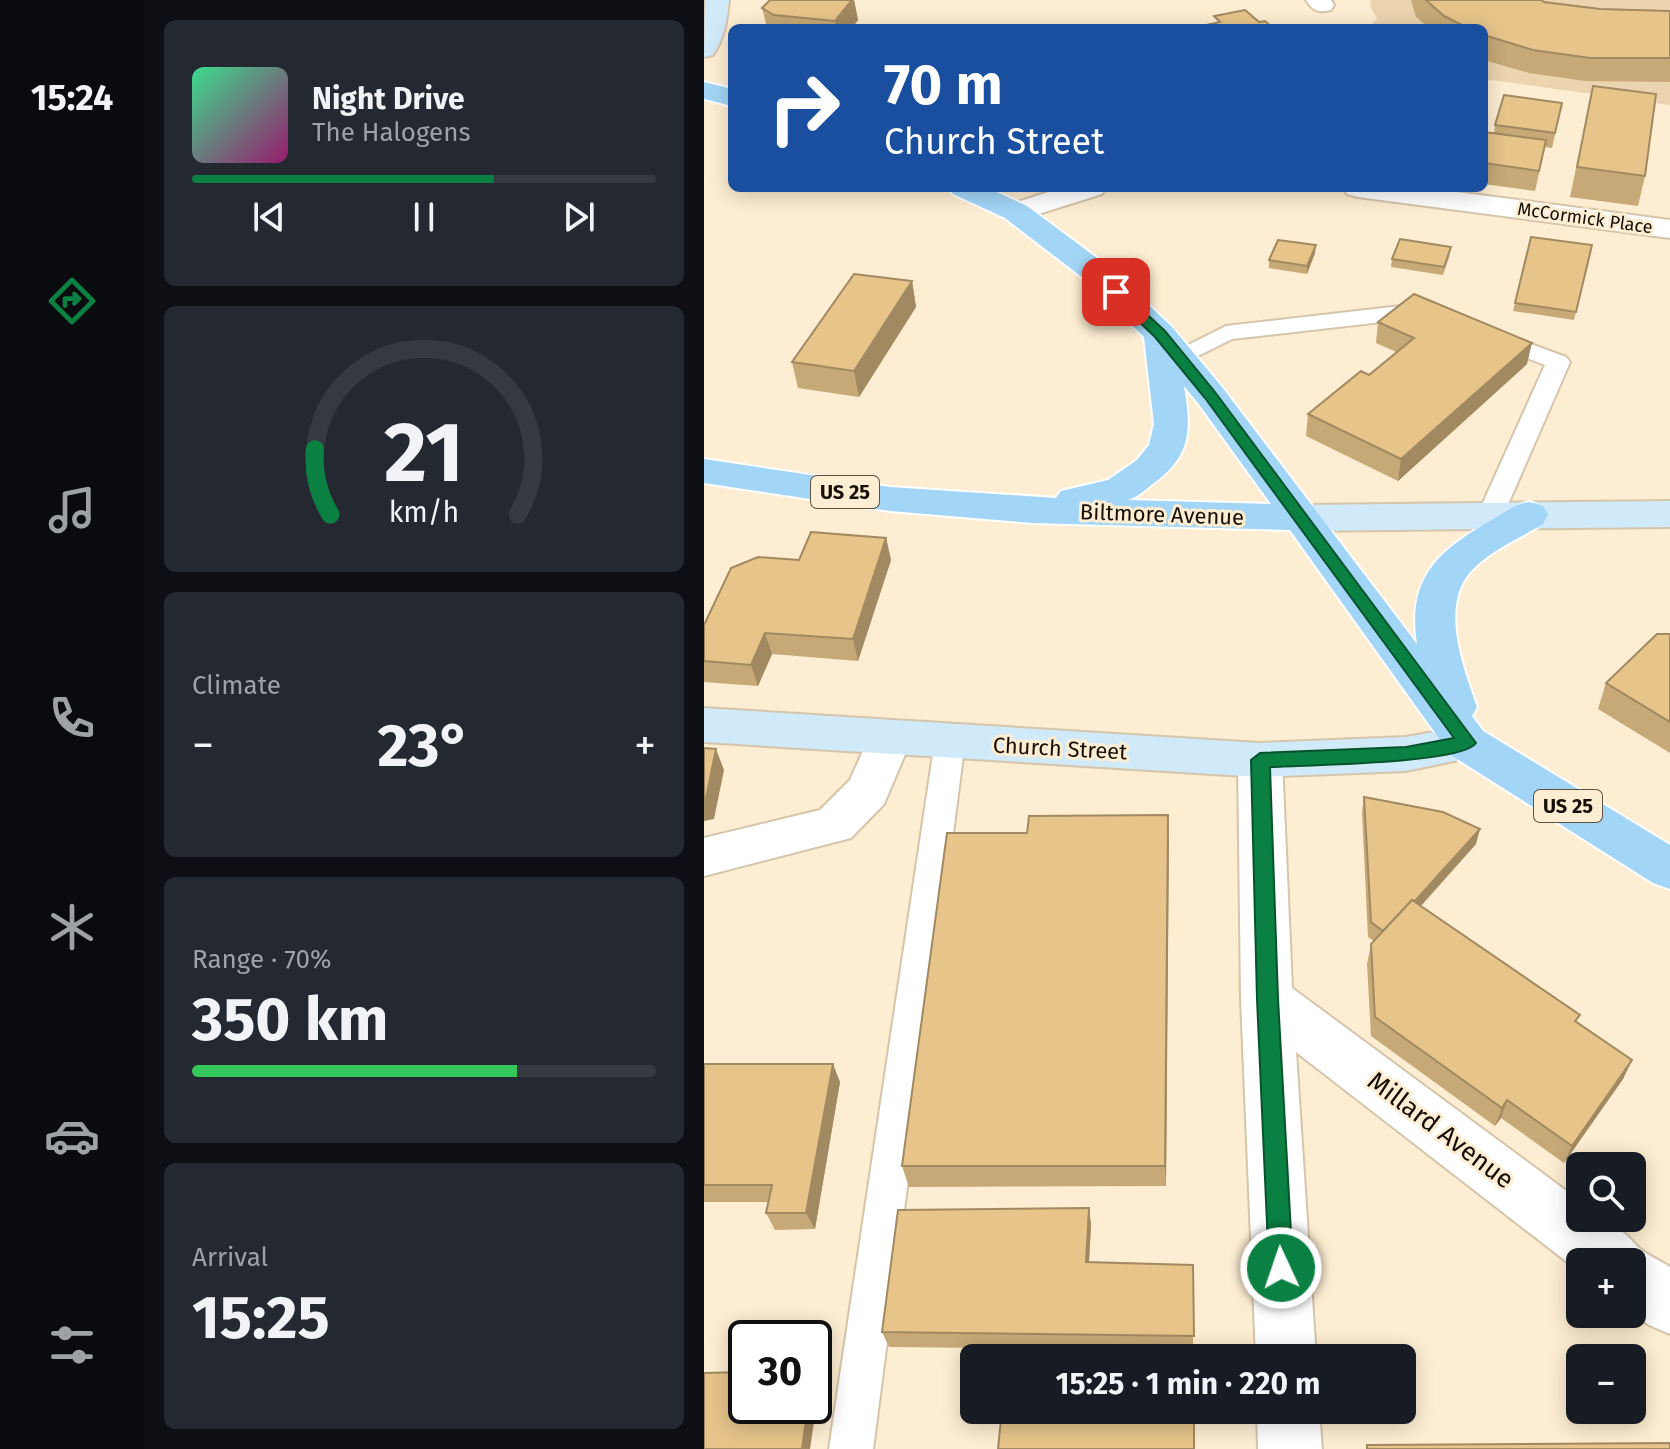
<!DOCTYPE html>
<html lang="en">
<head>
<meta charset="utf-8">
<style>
  :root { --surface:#171b24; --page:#242831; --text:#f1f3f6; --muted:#9ea1a6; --line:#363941; --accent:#0b8043 }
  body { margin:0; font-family:"Fira Sans",sans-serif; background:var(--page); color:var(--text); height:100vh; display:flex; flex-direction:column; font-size:30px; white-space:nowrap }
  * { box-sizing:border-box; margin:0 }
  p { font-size:26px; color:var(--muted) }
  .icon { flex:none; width:44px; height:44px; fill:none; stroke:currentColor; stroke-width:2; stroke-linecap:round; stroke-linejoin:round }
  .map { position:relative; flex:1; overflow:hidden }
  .details { display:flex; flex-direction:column; gap:20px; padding:20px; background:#0d0f14; width:560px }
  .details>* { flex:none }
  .banner { position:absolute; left:24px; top:24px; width:760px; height:168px; border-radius:12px; box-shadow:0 4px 20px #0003; background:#1a4fa0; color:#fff; overflow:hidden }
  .controls { position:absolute; left:862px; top:1152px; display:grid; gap:16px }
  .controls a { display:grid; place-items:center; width:80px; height:80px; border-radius:12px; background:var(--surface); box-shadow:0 4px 20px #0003; font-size:40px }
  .speed { position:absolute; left:24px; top:1320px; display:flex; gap:16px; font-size:40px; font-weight:700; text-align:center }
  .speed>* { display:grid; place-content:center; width:104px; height:104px; border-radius:50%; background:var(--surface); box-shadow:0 4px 20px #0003; line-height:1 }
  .speed .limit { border:4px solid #111; border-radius:12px; background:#fff; color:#111 }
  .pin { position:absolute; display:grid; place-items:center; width:68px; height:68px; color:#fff; margin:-34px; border-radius:16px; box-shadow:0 4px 12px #0006 }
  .me { position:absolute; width:88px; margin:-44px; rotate:357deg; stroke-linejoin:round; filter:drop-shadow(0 0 6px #0008) }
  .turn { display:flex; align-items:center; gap:28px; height:168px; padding:0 24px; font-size:36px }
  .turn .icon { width:104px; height:104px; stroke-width:2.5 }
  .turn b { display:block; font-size:56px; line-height:68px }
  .big { font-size:60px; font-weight:700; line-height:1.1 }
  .details .card { flex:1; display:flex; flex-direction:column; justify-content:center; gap:12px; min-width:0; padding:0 28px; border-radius:12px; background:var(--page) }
  .details .dial { align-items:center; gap:0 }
  .dial svg { height:208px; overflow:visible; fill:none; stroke:var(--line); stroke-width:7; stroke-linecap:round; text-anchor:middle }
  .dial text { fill:var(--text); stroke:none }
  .song { display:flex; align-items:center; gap:24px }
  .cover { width:96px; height:96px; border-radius:12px; background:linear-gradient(135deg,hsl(150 70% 55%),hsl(320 70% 35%)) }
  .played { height:8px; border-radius:4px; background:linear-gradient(90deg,var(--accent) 65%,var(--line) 65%) }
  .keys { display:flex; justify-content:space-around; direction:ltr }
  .heat { display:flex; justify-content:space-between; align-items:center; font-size:44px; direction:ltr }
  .charge { height:12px; border-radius:6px; background:linear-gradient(90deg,#34c759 70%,var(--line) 0) }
  .trip { position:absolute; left:256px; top:1344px; width:456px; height:80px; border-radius:12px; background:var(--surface); box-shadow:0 4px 20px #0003; font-weight:700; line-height:80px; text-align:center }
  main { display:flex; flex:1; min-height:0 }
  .tabs { display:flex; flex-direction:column; width:144px; justify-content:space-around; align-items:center; background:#090b0e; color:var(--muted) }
  .tabs .icon { width:56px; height:56px }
  .tabs .current { color:var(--accent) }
  .tabs b { font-size:36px; color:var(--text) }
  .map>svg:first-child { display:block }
</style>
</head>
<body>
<main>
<nav class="tabs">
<b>15:24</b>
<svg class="icon current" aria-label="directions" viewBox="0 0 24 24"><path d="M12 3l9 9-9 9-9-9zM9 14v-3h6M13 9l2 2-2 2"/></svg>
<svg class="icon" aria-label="music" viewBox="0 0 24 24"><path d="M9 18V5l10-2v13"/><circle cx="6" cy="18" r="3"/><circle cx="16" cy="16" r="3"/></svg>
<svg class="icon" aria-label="phone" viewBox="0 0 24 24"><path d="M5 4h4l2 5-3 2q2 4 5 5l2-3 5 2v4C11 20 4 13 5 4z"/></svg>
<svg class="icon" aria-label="climate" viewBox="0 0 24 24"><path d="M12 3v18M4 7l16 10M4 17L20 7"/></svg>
<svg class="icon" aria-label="car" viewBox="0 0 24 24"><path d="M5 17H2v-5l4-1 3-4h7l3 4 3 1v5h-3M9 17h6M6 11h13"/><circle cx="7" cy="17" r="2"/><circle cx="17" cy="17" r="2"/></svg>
<svg class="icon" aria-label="filters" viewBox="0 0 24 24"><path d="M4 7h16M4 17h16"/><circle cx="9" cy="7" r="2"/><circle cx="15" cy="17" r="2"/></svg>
</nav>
<section class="details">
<div class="card">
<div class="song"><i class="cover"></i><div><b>Night Drive</b><p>The Halogens</p></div></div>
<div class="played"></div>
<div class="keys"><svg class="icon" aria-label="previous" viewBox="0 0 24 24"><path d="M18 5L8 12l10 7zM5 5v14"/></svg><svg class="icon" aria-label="pause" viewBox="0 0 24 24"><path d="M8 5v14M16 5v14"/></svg><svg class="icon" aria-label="next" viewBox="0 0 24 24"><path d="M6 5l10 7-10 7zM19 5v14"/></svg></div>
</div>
<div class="card dial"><svg viewBox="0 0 100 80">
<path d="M14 69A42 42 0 1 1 86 69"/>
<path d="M14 69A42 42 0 0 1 8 44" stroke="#0b8043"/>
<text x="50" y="56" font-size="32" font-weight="700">21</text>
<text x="50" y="72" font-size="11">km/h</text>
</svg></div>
<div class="card"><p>Climate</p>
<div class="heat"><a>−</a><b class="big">23°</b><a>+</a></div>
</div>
<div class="card"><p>Range · 70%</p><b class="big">350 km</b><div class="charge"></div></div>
<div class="card"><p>Arrival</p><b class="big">15:25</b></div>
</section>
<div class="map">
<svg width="966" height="1449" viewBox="0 0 966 1449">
  <rect width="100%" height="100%" fill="#fdedd2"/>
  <path fill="#ebd4af" d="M667,0H966V105L780,79V28H663L673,19L666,6Z"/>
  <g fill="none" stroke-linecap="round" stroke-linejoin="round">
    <g stroke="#d5c5ab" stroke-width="4">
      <g id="lane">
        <path d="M714,304L733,309L736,314L733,319L713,318L528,339L476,365L468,363L464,358L468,353L522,326Z"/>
        <path d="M789,330L862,357L866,362L799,516L795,522L786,525L777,522L773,516L841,365L781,342L778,337L781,332Z"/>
        <path d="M246,729L257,733L261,741L169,1449H125L231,741L235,733Z"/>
      </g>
    </g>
    <g stroke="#d5c5ab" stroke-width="4">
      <g id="street">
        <path d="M602,0H627L630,5L627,10C614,13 609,11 602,0Z"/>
        <path d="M357,188H402L398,194L312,221L301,218L297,212L301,206Z"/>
        <path d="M639,188H722L966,220V238L654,197L643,194Z"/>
        <path d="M186,721L202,726L208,738L180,804L147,838L0,876V838L116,810L146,780L170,726Z"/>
        <path d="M556,743L572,748L578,760L588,988L876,1201V1218C903,1218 915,1226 933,1246C940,1254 956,1260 966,1267V1334L945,1325L928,1312V1262H876V1272L592,1052L612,1358H552L537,999L534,760L540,748Z"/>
        <path d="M553,1410H615L618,1449H554Z"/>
      </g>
    </g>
    <g stroke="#d5c5ab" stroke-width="4">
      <g id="secondary">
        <path d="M1,0H25C23,20 21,37 9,55L0,57Z"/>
        <path d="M966,501V527L598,531L584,527L579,518L584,509L598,505Z"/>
        <path d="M0,708L556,743L702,737L763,726L779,731L785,743L779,755L702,771L556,777L0,742Z"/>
      </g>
    </g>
    <g stroke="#fff" stroke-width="4">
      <g id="primary">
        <path d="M0,82L28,89V106L0,99Z"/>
        <path d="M245,188H284L323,206L401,264L468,327L518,387L713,644C701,562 752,542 811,506L825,502L839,506L844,515L839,524C816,538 790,549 771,567C733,602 759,667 773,707L768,716L779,731L966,845V889L949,883L747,755L586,530L328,523L186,511L0,483V459L186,487L352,498L357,491L404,480L433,460L445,445L450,424L440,337L379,278L301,218L249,194ZM480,386L494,403L567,504L424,500C434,497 442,489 450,483C488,455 487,429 480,386Z"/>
      </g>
    </g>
    <use href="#lane" fill="#fff" fill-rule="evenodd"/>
    <use href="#street" fill="#fff" fill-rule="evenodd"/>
    <use href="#secondary" fill="#d1eafa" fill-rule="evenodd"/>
    <use href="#primary" fill="#a3d5f6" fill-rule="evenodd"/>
  </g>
  <g fill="#c6a977">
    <path d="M66,0H150L154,20L148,28H63L58,8Z"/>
    <path d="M707,0H837L840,2L896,9L966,11V82L881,81L825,73L780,60V28H725L712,17Z"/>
    <path d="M889,86L941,176L934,206L866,197Z"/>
    <path d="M858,103L848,148L841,147L831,191L780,184V132L790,133L791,125Z"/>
    <path d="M888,245L870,320L809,311L811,303Z"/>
    <path d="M611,253L603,274L565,268V260Z"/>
    <path d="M746,255L739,275L687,267L688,259Z"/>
    <path d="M208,281L212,307L155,397L94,388L88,362Z"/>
    <path d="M674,322L823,364L694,481L602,436L604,414L665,375L692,352L672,343Z"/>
    <path d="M182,538L187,560L154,661L68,654L54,686L0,682V625L95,560Z"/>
    <path d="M966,634V753L894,709L902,683Z"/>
    <path d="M660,797L772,844L717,906L873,1022L928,1060L919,1079L860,1163L797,1118L791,1126L667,1036L663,964L667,944L670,941L664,937L658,812Z"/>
    <path d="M464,815L462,1186L205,1187L198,1166Z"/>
    <path d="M0,1064L136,1082L111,1229L71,1230L62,1213L64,1202H0Z"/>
    <path d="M385,1208L387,1225L385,1263L489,1265V1350L185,1347L178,1332Z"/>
  </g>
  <g fill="#a18961">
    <path d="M148,0H150L154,20L148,28H133L131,21Z"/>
    <path d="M612,245L611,253L603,274V266Z"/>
    <path d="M208,281L212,307L155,397L150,371Z"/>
    <path d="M828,343L823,364L694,481L697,459Z"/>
    <path d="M182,538L187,560L154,661L149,639Z"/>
    <path d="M61,633L68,654L54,686L47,665Z"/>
    <path d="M12,749L20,770L10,819L0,821V799Z"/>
    <path d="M464,815L465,840L462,1186L461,1166Z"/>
    <path d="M776,829L772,844L680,947L682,933Z"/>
    <path d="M928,1060L919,1079L860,1163L868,1146Z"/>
    <path d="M129,1064L136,1082L111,1229L102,1213Z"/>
    <path d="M803,1100L797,1118L791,1126L798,1108Z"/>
    <path d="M385,1208L387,1225L384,1278L382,1262Z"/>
    <path d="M110,1372L116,1381L106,1449H98L104,1406H110Z"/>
  </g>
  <g fill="#e6c48a" stroke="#a18961" stroke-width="2">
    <path d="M66,0H148L131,21L70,15L58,8Z"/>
    <path d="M722,0H837L840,2L896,9L966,11V58H886L829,50L780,35V28H764L740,16Z"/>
    <path d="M541,10L555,22L561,21L568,27L506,28L502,25L516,22L510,16Z"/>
    <path d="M889,86L952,94L941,176L873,167Z"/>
    <path d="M800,95L858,103L851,133L791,125Z"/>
    <path d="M780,132L842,140L835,171L780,163Z"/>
    <path d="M827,237L888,245L872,312L811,303Z"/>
    <path d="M696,239L747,247L740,267L688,259Z"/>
    <path d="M574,240L612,245L603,266L565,260Z"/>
    <path d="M150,274L208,281L150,371L88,362Z"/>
    <path d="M710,294L828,343L697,459L604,414L657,371L665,375L710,338L674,322Z"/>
    <path d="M107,532L182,538L149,639L61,633L47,665L0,661V625L27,568L54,557L95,560Z"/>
    <path d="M953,634H966V722L902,683Z"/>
    <path d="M0,748L12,749L2,798L0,799Z"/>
    <path d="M660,797L739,812L776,829L711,901L708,900L679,931L667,922Z"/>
    <path d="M464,815L461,1166H198L243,833H323L325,816Z"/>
    <path d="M708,900L876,1015L871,1021L928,1060L868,1146L803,1100L798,1108L671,1017L667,944Z"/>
    <path d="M0,1064H129L102,1213H62L68,1185H0Z"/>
    <path d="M385,1208L382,1262L489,1265L490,1336L178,1332L194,1210Z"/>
    <path d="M42,1372V1406H104L98,1449H0V1373Z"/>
    <path d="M298,1410H490V1449H294Z"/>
    <path d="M966,1443V1449H663V1445Z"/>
  </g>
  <path fill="#0b8043" stroke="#07532c" stroke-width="2" d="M407,290H417L461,331L511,392L772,743C759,764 597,765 566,767L574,999L589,1268L586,1277L577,1280L568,1277L565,1268L553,999L547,760L556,753L702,747L750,738L501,398L451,337L407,295Z"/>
  <g text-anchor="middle" stroke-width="6" stroke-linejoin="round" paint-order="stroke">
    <g font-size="18" fill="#150f06" stroke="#fdedd2">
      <text transform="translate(881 218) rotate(8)" y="6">McCormick Place</text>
    </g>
    <g fill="#fdedd2" stroke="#5b5243" stroke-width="2">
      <rect x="107" y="476" width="68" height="32" rx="6"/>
      <rect x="830" y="790" width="68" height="32" rx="6"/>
    </g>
    <g font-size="20" font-weight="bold" fill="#150f06">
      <text x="141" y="499">US 25</text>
      <text x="864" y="813">US 25</text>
    </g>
    <g font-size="22" fill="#150f06" stroke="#fdedd2">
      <text transform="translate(458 514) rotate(2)" y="8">Biltmore Avenue</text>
      <text transform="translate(356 748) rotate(3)" y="8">Church Street</text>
    </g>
    <g font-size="26" fill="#150f06" stroke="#fdedd2">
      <text transform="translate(737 1130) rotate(37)" y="9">Millard Avenue</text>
    </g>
  </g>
</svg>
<div class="controls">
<a><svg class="icon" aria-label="search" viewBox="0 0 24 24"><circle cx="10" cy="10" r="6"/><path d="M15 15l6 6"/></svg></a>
<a>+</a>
<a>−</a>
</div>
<div class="speed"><div class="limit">30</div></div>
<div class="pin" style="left:412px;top:292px;background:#d93025"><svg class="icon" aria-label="arrive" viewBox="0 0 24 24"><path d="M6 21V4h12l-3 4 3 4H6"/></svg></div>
<svg class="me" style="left:577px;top:1268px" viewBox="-20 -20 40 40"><circle r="17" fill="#0b8043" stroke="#fff" stroke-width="3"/><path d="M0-11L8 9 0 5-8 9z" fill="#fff"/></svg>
<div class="trip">15:25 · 1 min · 220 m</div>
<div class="banner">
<div class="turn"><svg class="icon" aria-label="right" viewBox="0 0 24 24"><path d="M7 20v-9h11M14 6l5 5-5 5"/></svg><div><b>70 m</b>Church Street</div></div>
</div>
</div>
</main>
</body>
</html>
